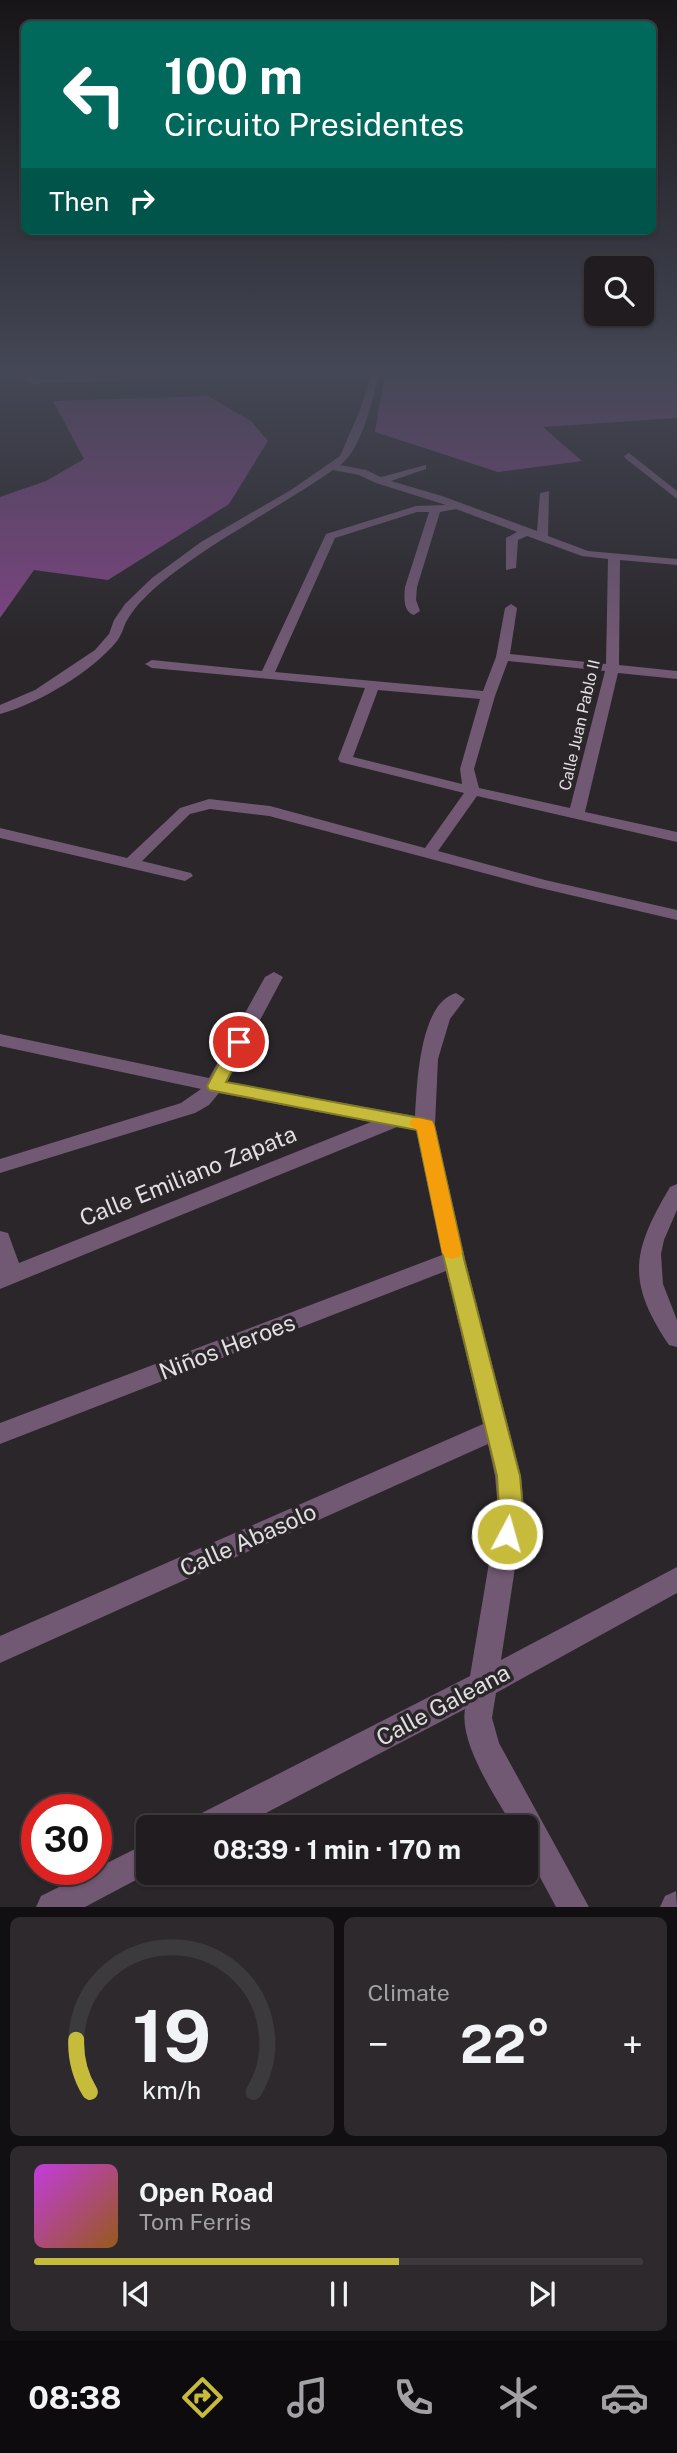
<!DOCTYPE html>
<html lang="en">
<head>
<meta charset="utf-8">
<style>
  :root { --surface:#201c20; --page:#2d292d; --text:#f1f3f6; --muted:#a2a1a5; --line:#3d3a3e; --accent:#c7bb3c }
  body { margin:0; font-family:"Public Sans",sans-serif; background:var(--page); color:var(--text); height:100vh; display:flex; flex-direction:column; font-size:26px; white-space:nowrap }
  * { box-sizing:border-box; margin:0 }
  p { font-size:23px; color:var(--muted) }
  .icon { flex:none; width:38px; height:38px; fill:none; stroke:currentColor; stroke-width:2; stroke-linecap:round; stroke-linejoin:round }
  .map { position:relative; height:1907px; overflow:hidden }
  .side { display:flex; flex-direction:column; gap:10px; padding:10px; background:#120f12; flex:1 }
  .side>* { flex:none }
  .top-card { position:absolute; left:21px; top:21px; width:635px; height:214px; border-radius:10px; box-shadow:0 2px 5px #0004,0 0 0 2px var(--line); background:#00695c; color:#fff; overflow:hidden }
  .fabs { position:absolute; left:584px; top:256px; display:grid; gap:14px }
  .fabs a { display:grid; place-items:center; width:70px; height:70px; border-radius:10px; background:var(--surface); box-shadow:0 2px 5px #0004,0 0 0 2px var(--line); font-size:35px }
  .speed { position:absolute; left:21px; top:1794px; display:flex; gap:14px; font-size:35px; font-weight:700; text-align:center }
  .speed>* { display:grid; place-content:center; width:91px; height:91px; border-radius:50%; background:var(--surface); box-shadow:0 2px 5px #0004,0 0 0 2px var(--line); line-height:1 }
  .speed .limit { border:10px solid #d22; background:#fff; color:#111 }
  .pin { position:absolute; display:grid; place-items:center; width:60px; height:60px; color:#fff; margin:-30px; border:4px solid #fff; border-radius:50%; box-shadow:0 2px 7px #0007 }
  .me { position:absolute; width:77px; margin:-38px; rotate:6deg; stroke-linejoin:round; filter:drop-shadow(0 0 5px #0008) }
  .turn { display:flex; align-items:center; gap:24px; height:147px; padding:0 28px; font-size:32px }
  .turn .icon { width:91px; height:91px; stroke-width:2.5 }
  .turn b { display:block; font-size:49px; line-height:60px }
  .then { display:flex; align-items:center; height:66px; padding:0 28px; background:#0003; gap:14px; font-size:26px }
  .big { font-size:52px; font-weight:700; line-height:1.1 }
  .side .card { flex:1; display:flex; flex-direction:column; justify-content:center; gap:10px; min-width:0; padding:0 24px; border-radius:10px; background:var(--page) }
  .side .dial { align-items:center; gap:0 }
  .dial svg { height:182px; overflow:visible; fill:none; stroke:var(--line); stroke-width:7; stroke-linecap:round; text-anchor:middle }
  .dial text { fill:var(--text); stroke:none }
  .song { display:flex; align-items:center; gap:21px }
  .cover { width:84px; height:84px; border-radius:10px; background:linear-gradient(135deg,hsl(290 70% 55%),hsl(30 70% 35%)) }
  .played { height:7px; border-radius:4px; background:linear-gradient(90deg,var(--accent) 60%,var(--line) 60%) }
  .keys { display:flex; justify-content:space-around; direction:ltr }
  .heat { display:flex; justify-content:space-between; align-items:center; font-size:38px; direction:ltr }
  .side .tiles { flex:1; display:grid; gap:10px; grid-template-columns:1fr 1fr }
  .card:last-child { grid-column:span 2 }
  .trip { position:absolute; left:136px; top:1815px; width:402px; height:70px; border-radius:10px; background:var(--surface); box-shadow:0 2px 5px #0004,0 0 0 2px var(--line); font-weight:700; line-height:70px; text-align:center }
  .dock { display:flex; height:112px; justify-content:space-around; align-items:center; background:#0d0b0d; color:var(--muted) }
  .dock .icon { width:49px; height:49px }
  .dock .active { color:var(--accent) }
  .dock b { font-size:32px; color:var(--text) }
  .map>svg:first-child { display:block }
</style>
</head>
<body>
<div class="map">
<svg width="677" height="1907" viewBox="0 0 677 1907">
  <rect width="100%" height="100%" fill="#2a262a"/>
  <g fill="#7d4482">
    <path d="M12,374H188L140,380L32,384Z"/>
    <path d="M385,374H677V418L543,427L582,461L498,472L375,432Z"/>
    <path d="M208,396L251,421L268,441L229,504L108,580L34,570L0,618V497L46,481L84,459L53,401Z"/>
  </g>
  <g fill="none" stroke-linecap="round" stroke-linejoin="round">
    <g fill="#715873" fill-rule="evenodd">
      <path d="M371,374H379C373,399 361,451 340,465L366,470L381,477L426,465V469L391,481L442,496L537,531L540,493L549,491L548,536L588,551L677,559V565L620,560L619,665L677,671V679L618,673L585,812L677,832V842L477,796L438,851L545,880L677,910V920L536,887L269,816L210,809L190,814L142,861L191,873L193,876L185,881L0,838V828L127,858L180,808L209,799L270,806L425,848L464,793L340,762L338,759L365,688L152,668L145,664L152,660L262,671L326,534L416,506L446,505L376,483L359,475L333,470C277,509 215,539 162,582C150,592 137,604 129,617C124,624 123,633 117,641C93,671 38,704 0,714V705L35,690L95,650L109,634L114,620L125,604L152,578L201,542L291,490L340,456L360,410ZM456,509L517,532L506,538V570L516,568L518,540L527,536L582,556L608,559L606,664L510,654L517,608L511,604L505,608L496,657L483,691L275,672L335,538L417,512H429L405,587C404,597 403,612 414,615L420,611L416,600L417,587L440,512ZM508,661L605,671L570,808L479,788L474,769L495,696ZM378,690L480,699L460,769L462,784L353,757Z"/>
      <path d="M629,453L677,491V499L625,458L624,456Z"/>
      <path d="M274,972L283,977L227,1082L415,1116C417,1086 419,1003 456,993L465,999L450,1019L438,1059L435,1125L465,1259L521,1476L524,1509L501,1660L677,1567V1593L496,1693L492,1718L499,1743L589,1907H556L527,1853V1827H513C496,1797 459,1744 465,1709L239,1827H192L196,1816L470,1676L498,1509L495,1476L488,1444L0,1663V1636L483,1424L446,1271L0,1444V1423L442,1255L416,1130L397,1127L0,1289V1231L8,1233L19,1263L371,1122L219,1093L209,1105L195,1113L0,1173V1159L181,1103L201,1089L0,1046V1034L209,1078L265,977Z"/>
      <path d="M677,1184V1210L664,1240L661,1254L663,1284L677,1320V1347L669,1345C625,1280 633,1250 670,1187Z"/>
      <path d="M149,1842V1872H151L85,1907H36L41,1896Z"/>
      <path d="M676,1891L677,1907H660L665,1896Z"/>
    </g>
  </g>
  <linearGradient id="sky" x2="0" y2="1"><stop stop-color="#171517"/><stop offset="0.58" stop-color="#444755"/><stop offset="1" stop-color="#444755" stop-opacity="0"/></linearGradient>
  <rect width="677" height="641" fill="url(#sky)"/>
  <path fill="#c7bb3c" stroke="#817a27" stroke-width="2" d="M239,1037L247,1042L226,1082L425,1119L432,1121L434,1125L464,1259L520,1476L523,1509L515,1542L507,1545L498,1542L495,1534L499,1509L497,1476L444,1259L417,1130L209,1090L207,1086L233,1038Z"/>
  <path fill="#f59e0b" d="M418,1118L432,1121L434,1125L462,1252L459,1257L452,1259L445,1257L442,1252L417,1130L409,1124L412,1119Z"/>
  <g text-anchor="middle" stroke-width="7" stroke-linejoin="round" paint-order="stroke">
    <g font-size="16" fill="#e1dfe2" stroke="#2a262a">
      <text transform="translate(579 725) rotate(-77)" y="6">Calle Juan Pablo II</text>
    </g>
    <g font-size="23" fill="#e1dfe2" stroke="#2a262a">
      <text transform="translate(188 1176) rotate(-22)" y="8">Calle Emiliano Zapata</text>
      <text transform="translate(227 1347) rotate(-21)" y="8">Niños Heroes</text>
      <text transform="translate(248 1540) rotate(-24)" y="8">Calle Abasolo</text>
      <text transform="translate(443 1705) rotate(-28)" y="8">Calle Galeana</text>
    </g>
  </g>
</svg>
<div class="fabs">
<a><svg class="icon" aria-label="search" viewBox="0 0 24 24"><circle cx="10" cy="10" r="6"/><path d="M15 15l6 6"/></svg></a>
</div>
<div class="speed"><div class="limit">30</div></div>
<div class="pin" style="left:239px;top:1042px;background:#d93025"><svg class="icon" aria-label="arrive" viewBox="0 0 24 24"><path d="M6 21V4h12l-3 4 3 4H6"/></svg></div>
<svg class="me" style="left:507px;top:1534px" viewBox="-20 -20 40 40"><circle r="17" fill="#c7bb3c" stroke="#fff" stroke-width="3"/><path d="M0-11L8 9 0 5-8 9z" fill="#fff"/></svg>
<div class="trip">08:39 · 1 min · 170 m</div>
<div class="top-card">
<div class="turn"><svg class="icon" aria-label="left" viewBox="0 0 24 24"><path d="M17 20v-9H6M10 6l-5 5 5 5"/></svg><div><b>100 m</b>Circuito Presidentes</div></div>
<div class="then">Then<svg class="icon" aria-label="right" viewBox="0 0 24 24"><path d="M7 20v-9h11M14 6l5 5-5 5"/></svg></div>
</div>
</div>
<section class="side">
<div class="tiles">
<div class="card dial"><svg viewBox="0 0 100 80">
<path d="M14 69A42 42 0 1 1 86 69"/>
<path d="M14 69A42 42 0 0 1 8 46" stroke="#c7bb3c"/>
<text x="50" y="56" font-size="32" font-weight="700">19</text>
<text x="50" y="72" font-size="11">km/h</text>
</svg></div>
<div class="card"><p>Climate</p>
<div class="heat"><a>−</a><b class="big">22°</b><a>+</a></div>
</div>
<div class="card">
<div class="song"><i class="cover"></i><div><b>Open Road</b><p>Tom Ferris</p></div></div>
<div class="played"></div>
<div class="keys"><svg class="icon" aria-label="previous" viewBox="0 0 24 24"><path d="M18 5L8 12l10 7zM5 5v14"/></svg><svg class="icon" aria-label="pause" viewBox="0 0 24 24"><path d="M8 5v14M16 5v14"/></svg><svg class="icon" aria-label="next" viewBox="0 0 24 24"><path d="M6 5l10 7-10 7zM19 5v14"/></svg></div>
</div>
</div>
</section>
<nav class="dock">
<b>08:38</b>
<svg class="icon active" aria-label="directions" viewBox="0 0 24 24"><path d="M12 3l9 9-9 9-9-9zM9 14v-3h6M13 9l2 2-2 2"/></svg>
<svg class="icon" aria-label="music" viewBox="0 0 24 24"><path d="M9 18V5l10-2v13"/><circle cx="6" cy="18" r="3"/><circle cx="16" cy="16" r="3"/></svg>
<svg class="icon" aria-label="phone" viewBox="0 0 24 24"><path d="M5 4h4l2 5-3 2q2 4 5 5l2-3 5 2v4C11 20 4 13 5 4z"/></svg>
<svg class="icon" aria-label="climate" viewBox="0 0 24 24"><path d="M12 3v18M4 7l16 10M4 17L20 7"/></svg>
<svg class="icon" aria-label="car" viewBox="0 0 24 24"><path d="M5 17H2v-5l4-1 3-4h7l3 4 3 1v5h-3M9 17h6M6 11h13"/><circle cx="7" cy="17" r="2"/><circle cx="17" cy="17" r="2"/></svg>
</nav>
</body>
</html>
